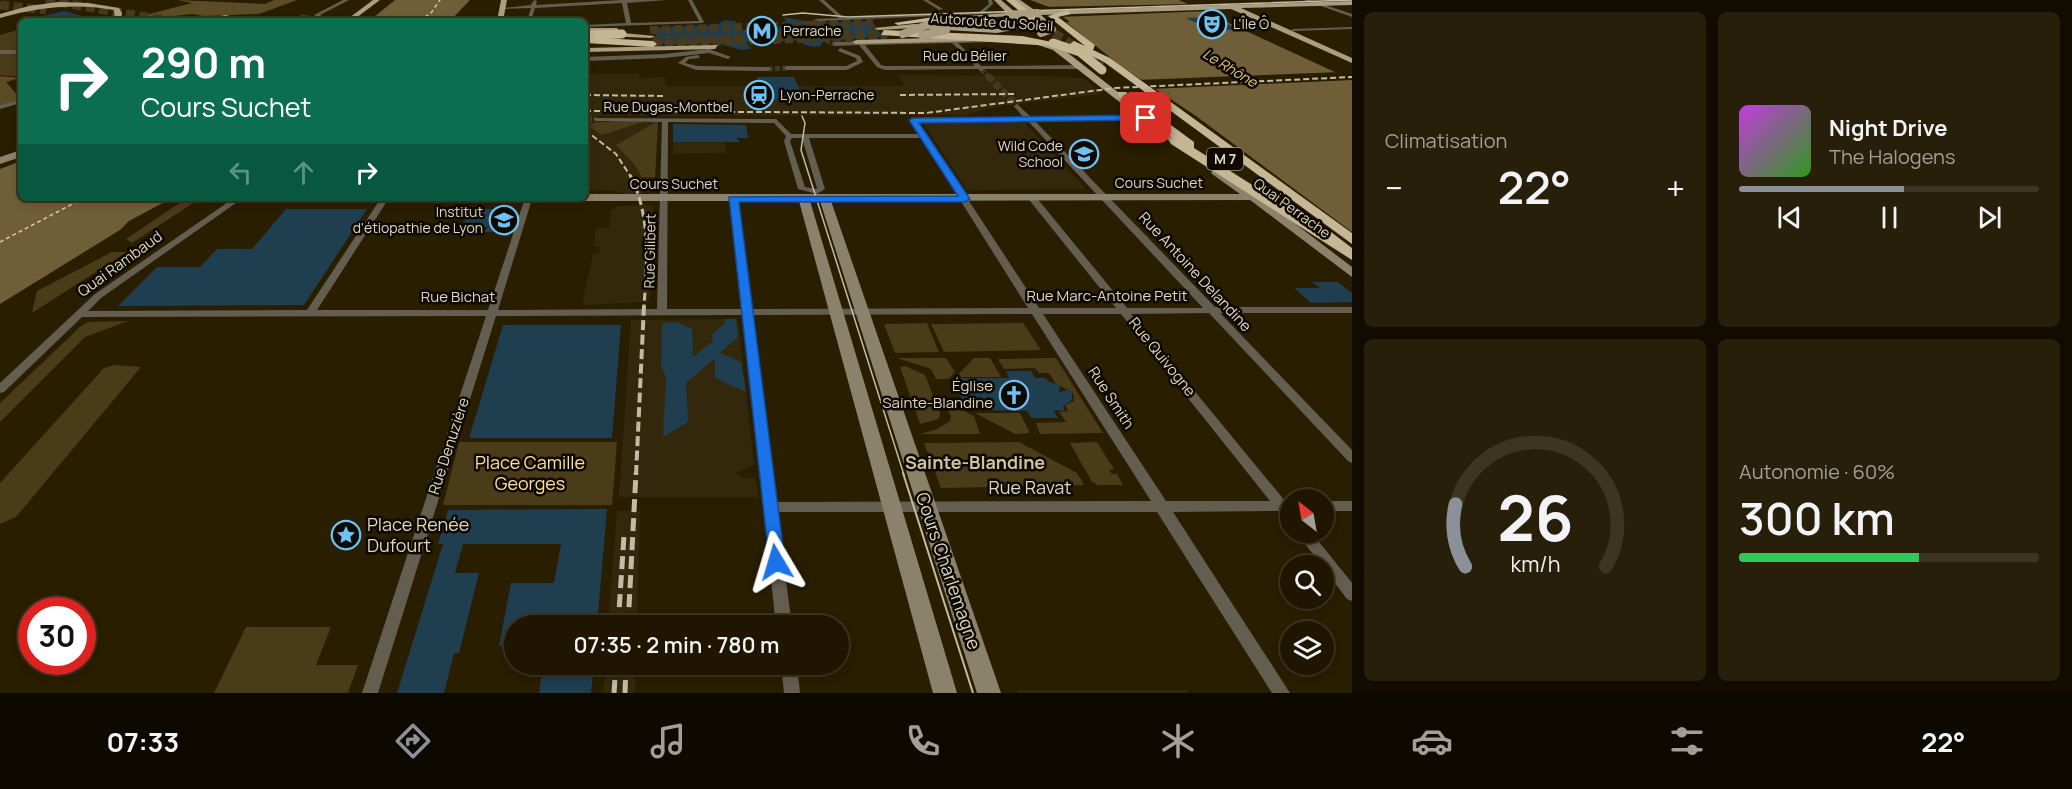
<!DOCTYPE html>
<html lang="fr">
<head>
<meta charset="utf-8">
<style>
  :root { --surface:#201600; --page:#281f0a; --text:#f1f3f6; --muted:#a29f99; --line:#3d3522; --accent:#8c9099 }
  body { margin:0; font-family:Manrope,sans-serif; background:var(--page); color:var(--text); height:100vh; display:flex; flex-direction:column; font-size:22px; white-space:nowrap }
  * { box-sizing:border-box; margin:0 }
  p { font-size:20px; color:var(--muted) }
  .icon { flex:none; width:33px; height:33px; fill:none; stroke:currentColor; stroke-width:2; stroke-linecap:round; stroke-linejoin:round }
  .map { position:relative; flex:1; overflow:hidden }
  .side { display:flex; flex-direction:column; gap:12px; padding:12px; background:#120c00; width:720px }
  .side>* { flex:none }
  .hud { position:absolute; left:18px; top:18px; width:570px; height:183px; border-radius:9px; box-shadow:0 3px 9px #0003,0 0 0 2px var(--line); background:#0b6e4f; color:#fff; overflow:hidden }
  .needle { width:39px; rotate:329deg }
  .tools { position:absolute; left:1280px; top:489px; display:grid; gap:12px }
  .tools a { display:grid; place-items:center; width:54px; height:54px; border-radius:50%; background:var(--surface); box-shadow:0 3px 9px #0003,0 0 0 2px var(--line); font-size:30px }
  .speed { position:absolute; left:18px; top:597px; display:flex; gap:12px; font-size:30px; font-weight:700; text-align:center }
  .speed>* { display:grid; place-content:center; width:78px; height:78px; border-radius:50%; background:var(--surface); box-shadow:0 3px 9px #0003,0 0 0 2px var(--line); line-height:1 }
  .speed .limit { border:9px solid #d22; background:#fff; color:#111 }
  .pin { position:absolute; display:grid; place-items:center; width:51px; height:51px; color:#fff; margin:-26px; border-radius:12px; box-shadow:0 3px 9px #0006 }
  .me { position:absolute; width:66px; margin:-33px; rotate:353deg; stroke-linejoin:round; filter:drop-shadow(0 0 4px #0008) }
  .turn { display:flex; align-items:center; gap:21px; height:126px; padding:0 24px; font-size:27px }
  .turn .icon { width:78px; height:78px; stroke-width:2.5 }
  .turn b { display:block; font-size:42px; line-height:51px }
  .lanes { display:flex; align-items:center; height:57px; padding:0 24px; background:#0003; justify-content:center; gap:30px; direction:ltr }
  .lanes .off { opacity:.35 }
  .big { font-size:45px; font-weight:600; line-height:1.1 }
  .side .card { flex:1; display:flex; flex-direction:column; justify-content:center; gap:9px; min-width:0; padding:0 21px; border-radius:9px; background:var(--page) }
  .side .dial { align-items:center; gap:0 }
  .dial svg { height:156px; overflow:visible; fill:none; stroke:var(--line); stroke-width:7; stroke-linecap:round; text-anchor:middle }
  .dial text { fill:var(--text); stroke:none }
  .song { display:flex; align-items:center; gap:18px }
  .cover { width:72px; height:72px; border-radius:9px; background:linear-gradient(135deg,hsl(290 70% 55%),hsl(110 70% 35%)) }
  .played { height:6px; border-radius:3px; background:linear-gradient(90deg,var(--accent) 55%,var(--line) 55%) }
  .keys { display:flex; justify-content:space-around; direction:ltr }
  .heat { display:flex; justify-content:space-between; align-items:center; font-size:33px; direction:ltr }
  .charge { height:9px; border-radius:4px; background:linear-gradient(90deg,#34c759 60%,var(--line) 0) }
  .side .tiles { flex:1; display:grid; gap:12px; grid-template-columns:repeat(2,1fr) }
  .trip { position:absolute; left:504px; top:615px; width:345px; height:60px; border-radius:30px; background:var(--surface); box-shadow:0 3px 9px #0003,0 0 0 2px var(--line); font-weight:600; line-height:60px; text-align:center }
  .tabs { display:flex; height:96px; justify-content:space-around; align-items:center; background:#0d0900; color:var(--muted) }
  .tabs .icon { width:42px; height:42px }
  .tabs .on { color:var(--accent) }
  .tabs b { font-size:27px; color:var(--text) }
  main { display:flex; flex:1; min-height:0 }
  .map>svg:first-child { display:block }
</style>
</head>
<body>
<main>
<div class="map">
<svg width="1352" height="693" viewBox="0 0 1352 693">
  <rect width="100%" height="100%" fill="#2a1e00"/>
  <g fill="#33280b">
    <path d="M585,74H639V78L665,77L666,86H905L898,75L1039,76L1083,78L1102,94L999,106L965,115L596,116V122L658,121L655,189L633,196L613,190H585Z"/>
    <path d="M922,121H1023L1086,189L967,190Z"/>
    <path d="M673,142H725L726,153L673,154Z"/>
    <path d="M649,205L654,207L649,302L582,305L593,254L599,253L600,247H594L596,228H609L611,210L619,206Z"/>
    <path d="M735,319L738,321L754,465L736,473L743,478H756L758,497H619L631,320Z"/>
    <path d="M617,511H640L637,625H608Z"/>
    <path d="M606,664L636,665L635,693H603Z"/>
    <path d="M1017,690H1187L1188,693H1018Z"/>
  </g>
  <g fill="#4a3b19">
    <path d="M21,29V51L0,52V35Z"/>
    <path d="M0,53H21V77L0,75Z"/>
    <path d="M646,121L602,135L588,126L596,122Z"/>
    <path d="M658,121L655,177H642L634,164L616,145Z"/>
    <path d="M187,198H201L132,243L126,239Z"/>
    <path d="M112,252H127L32,313L37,291Z"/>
    <path d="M128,321L85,337L0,422V403L80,327L88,322Z"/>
    <path d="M927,323L939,352L895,353L884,324Z"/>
    <path d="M1023,323L1041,350L944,352L931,324Z"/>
    <path d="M897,358H946L955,372L948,379H936L931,369Z"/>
    <path d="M974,358H990L1001,377H956Z"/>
    <path d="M1056,358L1103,433L1040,434L1036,423L1066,422L1059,412L1068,411L1065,405L1074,401L1073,393L1055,383L1049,373H1039L1035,368L1004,369L998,359Z"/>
    <path d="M114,365L141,367L16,517L0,524V483L104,368Z"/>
    <path d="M905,366L925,375L940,413L939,419L920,424L900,367Z"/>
    <path d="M948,410H962L974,416L980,434H920L937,429L950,421L951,416Z"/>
    <path d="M975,413H1020L1030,433L1015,434Z"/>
    <path d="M459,442H617L612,505H443Z"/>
    <path d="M1019,442L1077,473L1084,485L941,488L924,443Z"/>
    <path d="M1097,442L1114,469L1109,470L1112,474H1117L1123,485H1098L1092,482L1070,443Z"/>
    <path d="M246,627H331L316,665H358L348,693H214Z"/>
  </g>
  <g fill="#5c4c26">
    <path d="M177,0L265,4L274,0H297L259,14L204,16L192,14L138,20L130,19L192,3Z"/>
    <path d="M0,76L20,78L6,82L21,99L0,105Z"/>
  </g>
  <g fill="#6f5e38">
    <path d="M395,0H470L450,21H369Z"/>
    <path d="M1030,0H1179L1352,80V232L1196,116L1122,67L1066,22H1070L1049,7Z"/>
    <path d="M21,161V198H172L129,221L120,230L0,304V169Z"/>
  </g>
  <g fill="#2a1e00">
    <path d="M1194,4L1209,11L1059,17L1040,7Z"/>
    <path d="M1341,72L1352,77V80L1151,89L1137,80Z"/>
  </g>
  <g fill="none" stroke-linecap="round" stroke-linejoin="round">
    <g stroke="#e5c987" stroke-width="1.5" stroke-dasharray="4 3" stroke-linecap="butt">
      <path d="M419,21L431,13L440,0"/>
      <path d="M0,242L84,198"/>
    </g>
  </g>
  <g fill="#1f3e50">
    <path d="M64,11L89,18V21H39V17Z"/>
    <path d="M783,17L818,23L871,21L876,26L872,29L880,32L881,37L823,41L821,46L814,47L805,45L800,40L746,42L751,49L741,50L718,43L659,44L654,39L657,35L651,33L650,28L716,25L725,20L735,21L738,30L790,26Z"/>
    <path d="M1213,17L1239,30H1211L1186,18Z"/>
    <path d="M757,77H794L804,100H762Z"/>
    <path d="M673,124L746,125L748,138H736L740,142H673Z"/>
    <path d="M286,209H367L304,305L118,306L157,267H200L217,249H252Z"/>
    <path d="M470,209H513L515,210L508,232H484L488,227H462Z"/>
    <path d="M1312,282H1338L1352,293V302L1311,303L1294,288H1320Z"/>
    <path d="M724,319H736L738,337L720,353L741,362L746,392L715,378V358L686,383L688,422L663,437L666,377L661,366L662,323L677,322L692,329L693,357L713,341L712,334L725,323Z"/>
    <path d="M503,325H621L612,438H469Z"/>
    <path d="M1006,371H1031L1035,378H1045L1050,382L1060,385L1059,392L1068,390L1072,393V400L1063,406L1065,411L1053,410L1058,418H1032L1027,411L968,410L955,387H958L955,378H1009Z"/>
    <path d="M607,509L597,626H514V646H499L511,583H554L561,544H463L455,573H479L459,653H454L444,693H397L443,544H438L448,510Z"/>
    <path d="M543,664H594L591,693H539Z"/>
  </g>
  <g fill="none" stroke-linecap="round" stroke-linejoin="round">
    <g stroke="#453a1e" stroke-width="5" stroke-dasharray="5 2" stroke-linecap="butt">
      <path d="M818,20L812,24L829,42L835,44"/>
      <path d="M768,69L787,68"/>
      <path d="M981,69L989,77"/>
    </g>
    <g stroke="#453a1e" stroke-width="7" stroke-dasharray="7 3" stroke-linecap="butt">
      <path d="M988,76L1017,106"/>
      <path d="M585,119H596"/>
    </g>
    <g stroke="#453a1e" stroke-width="8" stroke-dasharray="8 4" stroke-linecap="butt">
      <path d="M650,30L873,23"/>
      <path d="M653,44L887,36"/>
    </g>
    <g stroke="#453a1e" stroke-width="9" stroke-dasharray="9 4.5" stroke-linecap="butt">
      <path d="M46,0L170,21"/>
      <path d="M0,5L46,10"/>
      <path d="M300,19L323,21"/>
      <path d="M1043,26L1103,65"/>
      <path d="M653,41L884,33"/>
    </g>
    <g fill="#645e51" fill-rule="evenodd">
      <path d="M343,0H349L320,15L333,21H327L314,15Z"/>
      <path d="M534,0L537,1L536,5L622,0H666L627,3L631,23L699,21L688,0H692L704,22L702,23L585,27V25L626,23L622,3L535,8L531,21H527L531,8L504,9L502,8L531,5Z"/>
      <path d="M819,0H824L844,18L978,13L989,4L988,0H992L993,4L984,12H1007L1009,13L818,21L816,19L839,18Z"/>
      <path d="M923,0H928L943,9L939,10Z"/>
      <path d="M1304,0H1310L1352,14V17Z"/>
      <path d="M1352,27V29L1293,31L1291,30L1293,29Z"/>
      <path d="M990,39L992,42L958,43L981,66L1081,65L1084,67L1081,69H984L981,71L978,69L885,70L877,67L859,45L835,46L832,44L835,42ZM952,43L975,66H885L881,65L865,45Z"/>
      <path d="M840,48L860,56L863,62L847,70H787L784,68L787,66H846L857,61L856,58L838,51Z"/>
      <path d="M709,49L731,57L728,59L709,53L664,58L585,61V57L664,54Z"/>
      <rect x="0" y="50" width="21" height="4"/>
      <path d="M698,55L700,58L689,59L685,63L697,66L768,67L771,69L768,71L696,70L678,63L686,57Z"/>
      <path d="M21,99V103L0,109V105Z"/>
      <path d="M1017,104L1032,118L1148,117L1149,118L1146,120L1035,121L1215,307H1352V313H1220L1352,450V463L1348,461L1209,313L1131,314L1285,501H1290V521L1285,520L1278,511L1173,512L1290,693H1272L1157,512H777L792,626H776L742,315L496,316L378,693H362L486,316L82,317L4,392L0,393V383L95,294L234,198H243L101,298L88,311L307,310L381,198H389L317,310H488L525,198L532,199L498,310L657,309L662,122L596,121L594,120V118L776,119L791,134H918L910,121L911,120L1024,118L1014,106ZM1028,121L1203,308H1127L1036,197H1033L1029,199L1030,201L1116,308H1039L918,123ZM668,122L774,123L786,136L784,141L798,189L817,194L825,189L809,138H921L1028,308L751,309L737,199L733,197L729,199L741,309H667ZM792,138H802L817,188L816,189L805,187L790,141ZM1032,314L1151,501L776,502L752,315ZM1043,314H1121L1270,501H1166Z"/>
      <rect x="1323" y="501" width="29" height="10"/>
      <path d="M1296,532H1311L1352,583V601L1347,599Z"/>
      <path d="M781,664H797L800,693H784Z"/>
    </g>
    <g fill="#8b826c" fill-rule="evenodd">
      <path d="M21,150V157L0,164V157Z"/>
      <path d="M1216,169L1268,203L1352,267V277L1250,200L831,201L1001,693H977L820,201H810L957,693H933L799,201H239L233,198H585V194H1240L1212,174L1211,172Z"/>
    </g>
    <g fill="#aa9d81" fill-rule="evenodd">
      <path d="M373,0H380L352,21H345Z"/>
      <path d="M501,0H507L503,21H497Z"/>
      <path d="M994,0H1001L1016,13V11H1020L1043,29L1037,30L1016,14L1022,20L1024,28L997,33L914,28L878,30L874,28L914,24L997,29L1018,26L1011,16L930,21L927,19L1007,13Z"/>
      <path d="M1013,0H1020L1036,11L1352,1V5L1241,8L1352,58V63L1231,9L1041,15L1056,29L1052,31Z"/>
      <path d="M58,2L88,3L119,8L122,13L121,21H115L114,10C75,3 39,7 0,18V14L29,6Z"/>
      <path d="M226,15L249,21L226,19L190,21Z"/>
      <path d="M585,28H617L620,32H612L655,36L651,38L606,36L602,34L605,32H585Z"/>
      <path d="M973,37L976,41L856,44L852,42L856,40Z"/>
      <path d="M1038,41L1059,46L1178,139V143H1172L1053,50L1038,45Z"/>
      <path d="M718,45L715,49L585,52V48Z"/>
    </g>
    <g fill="#c5b695" fill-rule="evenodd">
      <path d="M1006,0H1015L1047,26L1040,28Z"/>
      <path d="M1068,10L1071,14L1058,17L1095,45L1093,50L1110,58L1352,233V244L1104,62L1071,46L1070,44L1074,41L1085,46L1048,16Z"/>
      <path d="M947,15L950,19L898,25L894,23Z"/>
      <path d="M300,17L303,21H280Z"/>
      <path d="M323,19H327L328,21H319Z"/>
      <path d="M884,30L1022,36L1057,43L1053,46L881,35Z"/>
      <path d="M585,37L653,41L657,44L653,47L585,43Z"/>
      <path d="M1118,92H1126L1194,142V148L1325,231L1331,232L1352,248V260L1171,144L1169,141L1173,138L1118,96Z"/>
    </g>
    <g stroke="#c2bba8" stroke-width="1.5">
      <path d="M783,15L803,13L848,17L1352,0"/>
      <path d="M802,116L805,123L801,150L904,475"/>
    </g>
    <path stroke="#c2bba8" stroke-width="2" d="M903,473L973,693"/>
    <path stroke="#c2bba8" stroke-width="1.5" stroke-dasharray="4.5 2" stroke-linecap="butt" d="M1348,77H1352"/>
    <g stroke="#c2bba8" stroke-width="2" stroke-dasharray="6 3" stroke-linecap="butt">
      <path d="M585,95L665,96"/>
      <path d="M900,95L1014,94"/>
      <path d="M585,111L926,113L1115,88L1352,77"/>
      <path d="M585,130L616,154L631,177"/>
    </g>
    <path stroke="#c2bba8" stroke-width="3" stroke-dasharray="8 4" stroke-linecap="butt" d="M630,175C651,215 647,263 644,306"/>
    <path stroke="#c2bba8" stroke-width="4" stroke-dasharray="10 4.5" stroke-linecap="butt" d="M636,475L644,305"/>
    <g stroke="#c2bba8" stroke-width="5" stroke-dasharray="13 6" stroke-linecap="butt">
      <path d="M618,626L624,536"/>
      <path d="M628,626L636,473"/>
      <path d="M614,693L616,664"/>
      <path d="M625,693L626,664"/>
    </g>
    <g stroke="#aa9d81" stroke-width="8">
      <path d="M1009,15L1037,13"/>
      <path d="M1041,33L1052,29"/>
      <path d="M903,34L927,25"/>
      <path d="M922,35L946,30"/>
    </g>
    <g stroke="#c5b695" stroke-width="9">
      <path d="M585,35L622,34"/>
      <path d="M1053,43L1080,52L1102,70"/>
    </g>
  </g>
  <path fill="#1a73e8" stroke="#114b97" stroke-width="1.5" d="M1146,115L1149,120L919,123L970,199L965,202H739L785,562L783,568L776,570L770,568L729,197L958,196L909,120L913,118Z"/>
  <defs>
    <g id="theatre-ring" transform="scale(1.5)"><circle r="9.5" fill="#0e0901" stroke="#6ec2f3" stroke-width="1.5"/><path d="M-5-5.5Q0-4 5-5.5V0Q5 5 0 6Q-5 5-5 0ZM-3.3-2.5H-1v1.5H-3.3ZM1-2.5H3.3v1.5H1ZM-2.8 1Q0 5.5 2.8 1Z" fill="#6ec2f3"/></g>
    <g id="metro-ring" transform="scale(1.5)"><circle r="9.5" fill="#0e0901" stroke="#6ec2f3" stroke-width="1.5"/><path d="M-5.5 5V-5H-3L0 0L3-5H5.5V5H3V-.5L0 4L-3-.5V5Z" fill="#6ec2f3"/></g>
    <g id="station-ring" transform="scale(1.5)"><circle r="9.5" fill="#0e0901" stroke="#6ec2f3" stroke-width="1.5"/><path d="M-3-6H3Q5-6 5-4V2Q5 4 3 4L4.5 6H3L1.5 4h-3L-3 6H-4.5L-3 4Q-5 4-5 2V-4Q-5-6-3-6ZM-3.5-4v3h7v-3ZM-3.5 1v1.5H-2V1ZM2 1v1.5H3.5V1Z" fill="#6ec2f3"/></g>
    <g id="university-ring" transform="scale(1.5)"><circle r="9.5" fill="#0e0901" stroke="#6ec2f3" stroke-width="1.5"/><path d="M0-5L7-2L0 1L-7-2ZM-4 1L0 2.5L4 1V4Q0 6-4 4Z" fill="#6ec2f3"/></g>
    <g id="church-ring" transform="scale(1.5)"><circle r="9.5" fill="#0e0901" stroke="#6ec2f3" stroke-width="1.5"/><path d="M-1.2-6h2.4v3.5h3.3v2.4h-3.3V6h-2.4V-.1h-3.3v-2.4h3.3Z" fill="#6ec2f3"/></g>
    <g id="sight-ring" transform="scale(1.5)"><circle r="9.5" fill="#0e0901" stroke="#6ec2f3" stroke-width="1.5"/><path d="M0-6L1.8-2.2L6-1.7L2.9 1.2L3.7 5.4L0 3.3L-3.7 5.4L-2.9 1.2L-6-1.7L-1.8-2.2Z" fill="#6ec2f3"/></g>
  </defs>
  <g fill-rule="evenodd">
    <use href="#theatre-ring" x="1212" y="24"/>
    <use href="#metro-ring" x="762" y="31"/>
    <use href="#station-ring" x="759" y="95"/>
    <use href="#university-ring" x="1084" y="154"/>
    <use href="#university-ring" x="504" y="220"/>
    <use href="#church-ring" x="1014" y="395"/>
    <use href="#sight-ring" x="346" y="535"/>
  </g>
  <g text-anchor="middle" stroke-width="5" stroke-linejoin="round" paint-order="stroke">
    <g font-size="14" fill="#ded7c6" stroke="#0e0901">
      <text transform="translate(992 22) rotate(4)" y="5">Autoroute du Soleil</text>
      <text x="965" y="61">Rue du Bélier</text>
      <text x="668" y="112">Rue Dugas-Montbel</text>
      <text x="1159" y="188">Cours Suchet</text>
      <text x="674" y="189">Cours Suchet</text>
      <text transform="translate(1292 208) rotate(36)" y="5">Quai Perrache</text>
      <text transform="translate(650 251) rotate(-89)" y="5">Rue Gilibert</text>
    </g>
    <g font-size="14" fill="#ded7c6" stroke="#0e0901" text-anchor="start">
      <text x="1233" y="29">L'Île Ô</text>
      <text x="783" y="36">Perrache</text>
      <text x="780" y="100">Lyon-Perrache</text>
      <text x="1063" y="151" text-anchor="end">Wild Code<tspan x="1063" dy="16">School</tspan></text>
      <text x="483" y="217" text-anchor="end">Institut<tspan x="483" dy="16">d'étiopathie de Lyon</tspan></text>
    </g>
    <g font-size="14" font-style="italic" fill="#e5c987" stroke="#0e0901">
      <text transform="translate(1230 68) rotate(31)" y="5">Le Rhône</text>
    </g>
    <rect fill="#0e0901" stroke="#a0998b" stroke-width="1.5" x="1207" y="148" width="36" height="22" rx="4.5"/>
    <g font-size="14" font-weight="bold" fill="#ded7c6">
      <text x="1225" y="164">M 7</text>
    </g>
    <g font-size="15" fill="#ded7c6" stroke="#0e0901">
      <text transform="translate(120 264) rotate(-36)" y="5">Quai Rambaud</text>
      <text transform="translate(1195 272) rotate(47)" y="5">Rue Antoine Delandine</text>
      <text x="1107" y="301">Rue Marc-Antoine Petit</text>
      <text x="458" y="302">Rue Bichat</text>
      <text transform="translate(1162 357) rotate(51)" y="5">Rue Quivogne</text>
      <text transform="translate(1111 398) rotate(57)" y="5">Rue Smith</text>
      <text transform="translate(449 446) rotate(-72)" y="5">Rue Denuzière</text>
    </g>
    <g font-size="15" fill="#ded7c6" stroke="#0e0901" text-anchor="end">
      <text x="993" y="391">Église<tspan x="993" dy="17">Sainte-Blandine</tspan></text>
    </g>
    <g font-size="18" fill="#fde09e" stroke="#0e0901">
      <text x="530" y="469">Place Camille<tspan x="530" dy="21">Georges</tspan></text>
    </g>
    <g font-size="18" font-weight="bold" fill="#d1c2a0" stroke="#0e0901">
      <text x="975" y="469">Sainte-Blandine</text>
    </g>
    <g font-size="18" fill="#ded7c6" stroke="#0e0901">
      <text x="1030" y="494">Rue Ravat</text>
      <text transform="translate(948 571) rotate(71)" y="6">Cours Charlemagne</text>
    </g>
    <g font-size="18" fill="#ded7c6" stroke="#0e0901" text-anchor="start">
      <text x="367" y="531">Place Renée<tspan x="367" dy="21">Dufourt</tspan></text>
    </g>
  </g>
</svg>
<div class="tools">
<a><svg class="needle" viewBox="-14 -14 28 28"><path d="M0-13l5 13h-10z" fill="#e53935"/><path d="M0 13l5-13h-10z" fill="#a29f99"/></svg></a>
<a><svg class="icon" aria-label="search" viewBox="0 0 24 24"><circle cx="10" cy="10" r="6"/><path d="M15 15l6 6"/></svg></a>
<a><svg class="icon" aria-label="layers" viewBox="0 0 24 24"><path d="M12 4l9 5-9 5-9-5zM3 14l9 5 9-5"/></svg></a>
</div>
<div class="speed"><div class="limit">30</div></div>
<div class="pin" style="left:1146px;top:118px;background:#d93025"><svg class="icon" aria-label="arrive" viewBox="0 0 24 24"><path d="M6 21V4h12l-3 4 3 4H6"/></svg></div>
<svg class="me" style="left:776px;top:562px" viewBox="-20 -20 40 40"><path d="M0-17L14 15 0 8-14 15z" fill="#1a73e8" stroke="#fff" stroke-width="4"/></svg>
<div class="trip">07:35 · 2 min · 780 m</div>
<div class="hud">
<div class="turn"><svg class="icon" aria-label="right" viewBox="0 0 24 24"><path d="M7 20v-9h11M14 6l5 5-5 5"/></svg><div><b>290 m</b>Cours Suchet</div></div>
<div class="lanes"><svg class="icon off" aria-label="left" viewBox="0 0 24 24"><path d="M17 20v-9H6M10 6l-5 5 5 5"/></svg><svg class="icon off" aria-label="ahead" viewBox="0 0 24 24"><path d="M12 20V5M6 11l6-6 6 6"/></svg><svg class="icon" aria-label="right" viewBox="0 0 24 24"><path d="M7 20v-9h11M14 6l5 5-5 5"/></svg></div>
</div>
</div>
<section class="side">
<div class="tiles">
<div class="card"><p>Climatisation</p>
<div class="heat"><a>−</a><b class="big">22°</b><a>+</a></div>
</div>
<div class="card">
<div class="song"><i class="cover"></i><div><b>Night Drive</b><p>The Halogens</p></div></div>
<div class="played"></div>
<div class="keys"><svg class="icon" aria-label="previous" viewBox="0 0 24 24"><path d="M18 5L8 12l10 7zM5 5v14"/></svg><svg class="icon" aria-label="pause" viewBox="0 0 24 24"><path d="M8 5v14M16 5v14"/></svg><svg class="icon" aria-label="next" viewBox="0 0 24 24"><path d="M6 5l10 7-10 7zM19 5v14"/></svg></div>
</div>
<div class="card dial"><svg viewBox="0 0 100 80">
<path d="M14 69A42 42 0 1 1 86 69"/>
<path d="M14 69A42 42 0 0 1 9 37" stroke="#8c9099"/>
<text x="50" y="56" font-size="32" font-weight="700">26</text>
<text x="50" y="72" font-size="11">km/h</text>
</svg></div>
<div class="card"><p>Autonomie · 60%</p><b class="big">300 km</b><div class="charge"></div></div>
</div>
</section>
</main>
<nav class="tabs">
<b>07:33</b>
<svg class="icon on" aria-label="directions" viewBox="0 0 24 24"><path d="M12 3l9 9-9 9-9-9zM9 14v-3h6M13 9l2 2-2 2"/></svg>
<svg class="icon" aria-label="music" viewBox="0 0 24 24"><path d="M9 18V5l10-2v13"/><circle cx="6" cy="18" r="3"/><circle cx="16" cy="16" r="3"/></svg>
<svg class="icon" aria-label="phone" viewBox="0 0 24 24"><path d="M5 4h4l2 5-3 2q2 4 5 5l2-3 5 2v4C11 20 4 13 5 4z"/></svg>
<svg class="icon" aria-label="climate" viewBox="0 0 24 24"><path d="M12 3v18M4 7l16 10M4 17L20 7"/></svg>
<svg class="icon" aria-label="car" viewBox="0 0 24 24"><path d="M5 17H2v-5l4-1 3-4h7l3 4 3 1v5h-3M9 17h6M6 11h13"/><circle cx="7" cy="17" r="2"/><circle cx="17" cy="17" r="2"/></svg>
<svg class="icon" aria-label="filters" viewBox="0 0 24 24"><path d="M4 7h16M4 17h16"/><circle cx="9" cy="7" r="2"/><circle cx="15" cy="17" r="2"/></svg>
<b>22°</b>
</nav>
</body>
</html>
